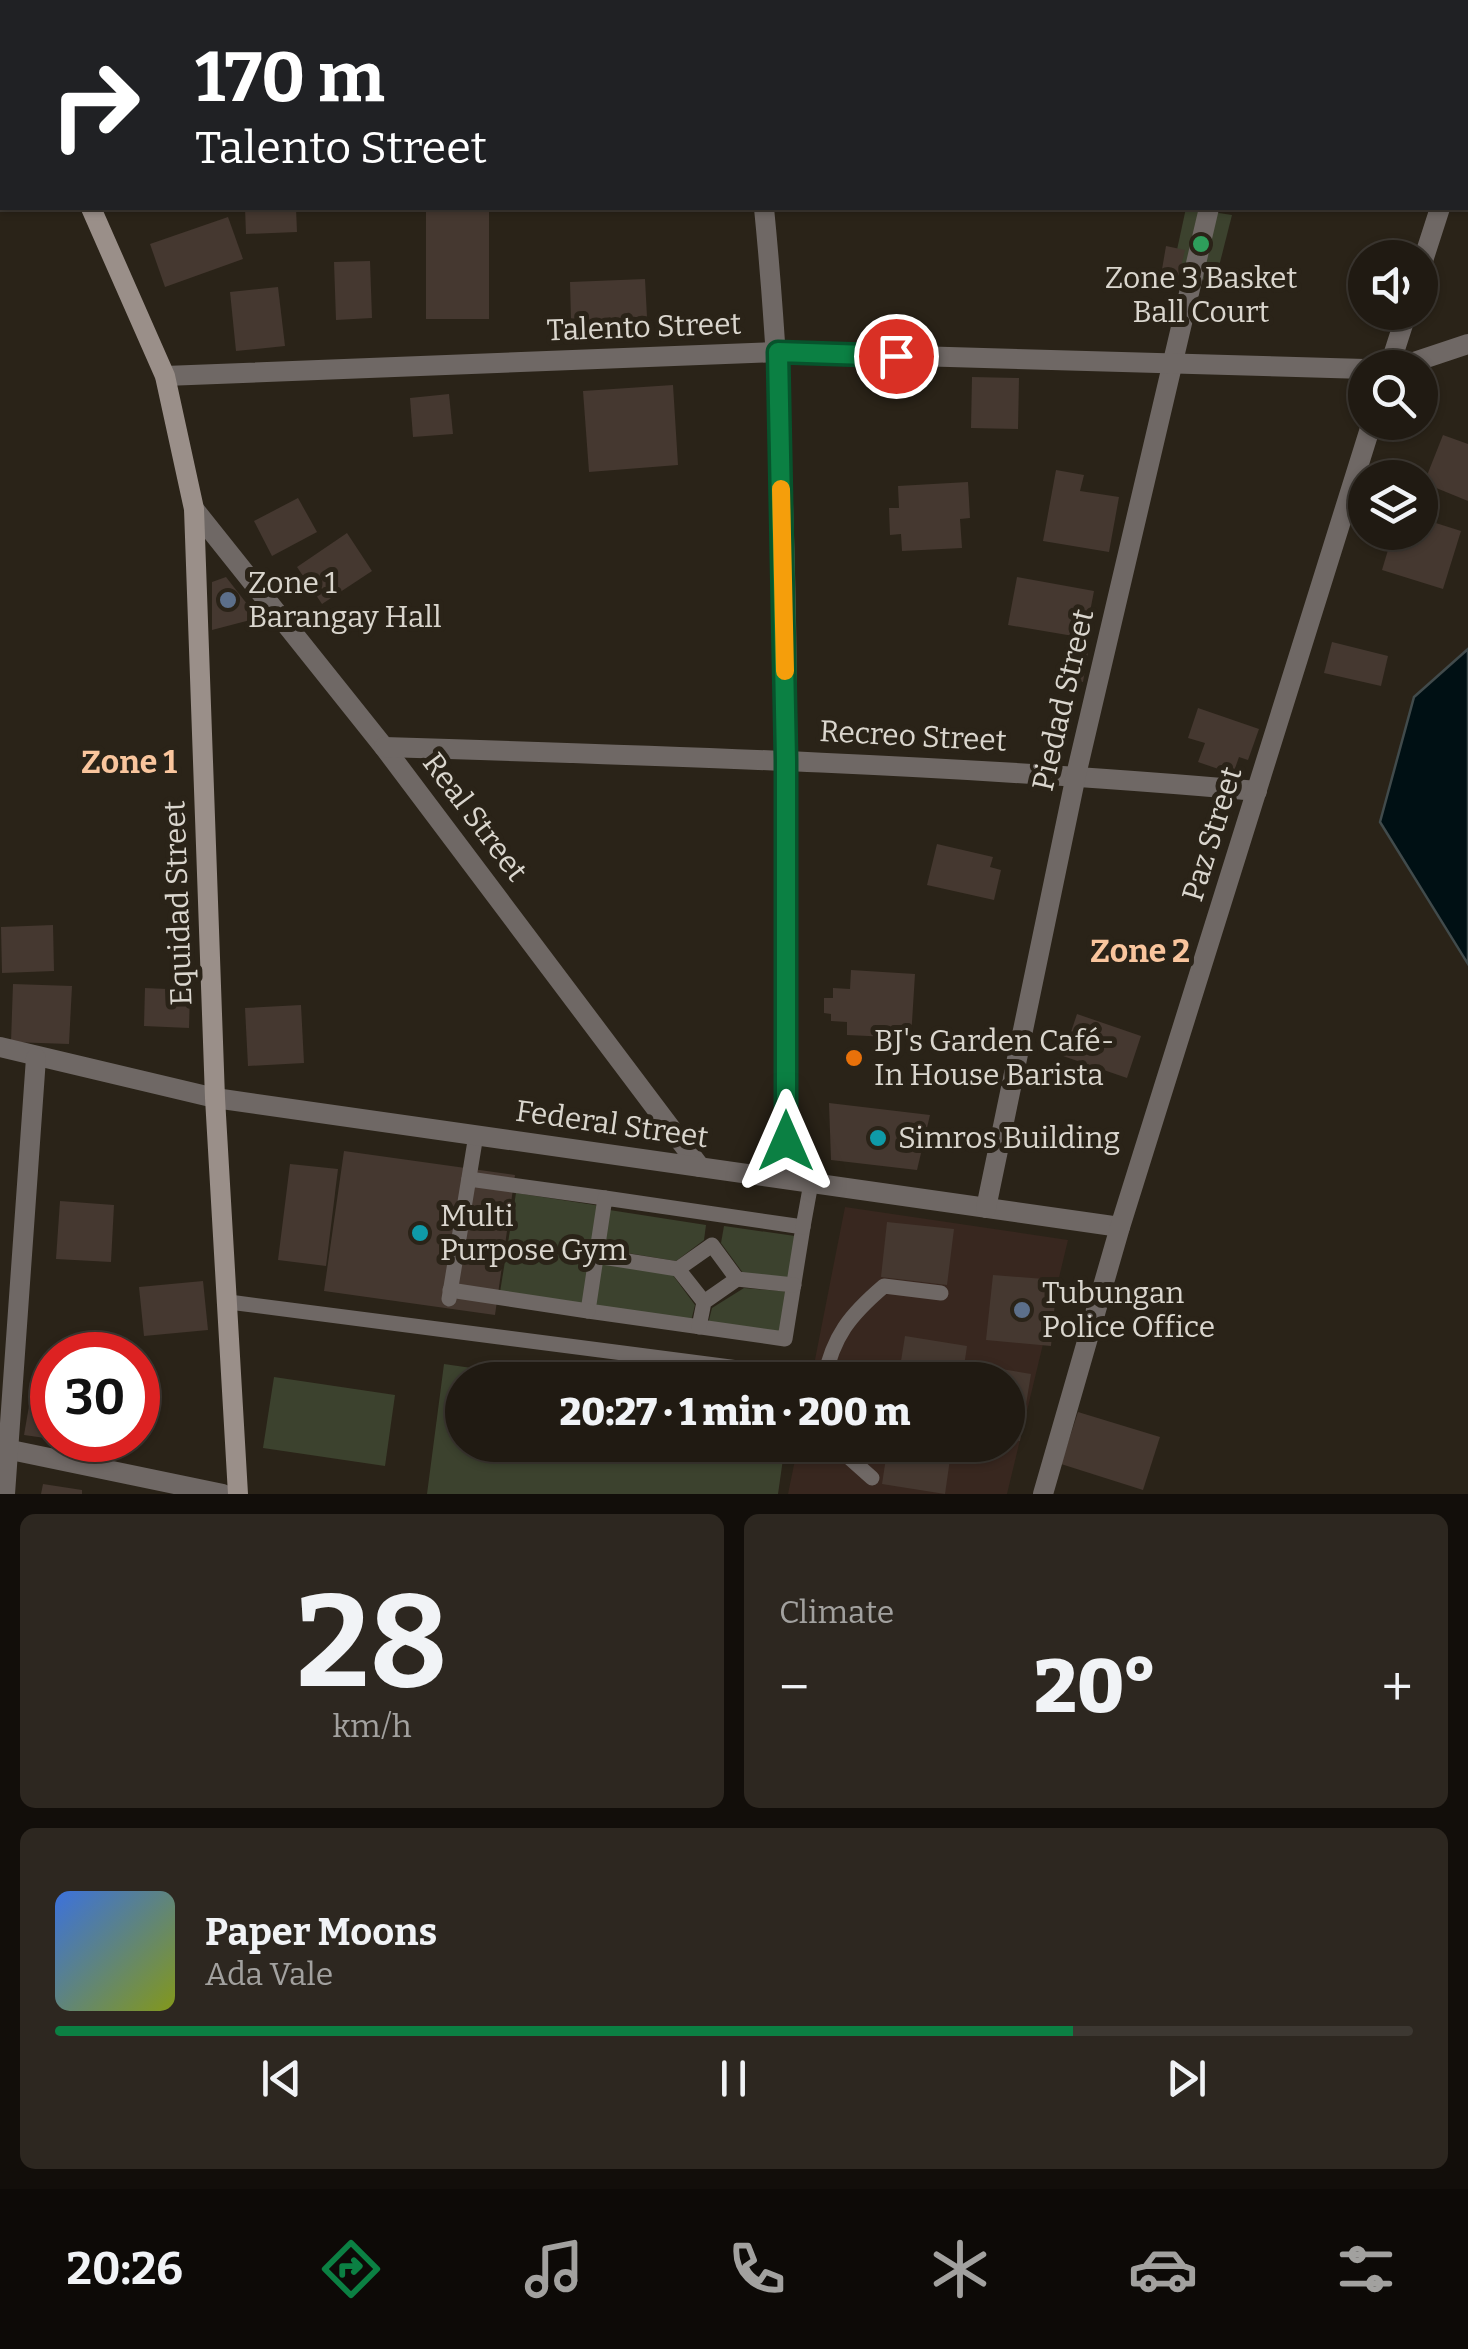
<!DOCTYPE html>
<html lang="en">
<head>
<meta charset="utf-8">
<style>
  :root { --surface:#201a12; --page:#2d2720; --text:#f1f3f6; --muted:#a2a19f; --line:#3d3832; --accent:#0b8043 }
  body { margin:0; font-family:Bitter,serif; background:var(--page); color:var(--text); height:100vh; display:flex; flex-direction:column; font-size:38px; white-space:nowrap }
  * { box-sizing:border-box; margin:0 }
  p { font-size:32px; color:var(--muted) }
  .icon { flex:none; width:55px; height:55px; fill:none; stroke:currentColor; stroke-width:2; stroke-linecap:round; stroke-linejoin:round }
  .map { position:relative; height:1494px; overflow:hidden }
  .details { display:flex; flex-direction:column; gap:20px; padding:20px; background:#120e0a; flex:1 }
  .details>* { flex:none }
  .top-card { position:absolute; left:0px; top:0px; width:1470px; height:210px; box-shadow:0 2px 8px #0004,0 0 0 2px var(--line); background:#202124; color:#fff; overflow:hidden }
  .tools { position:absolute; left:1348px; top:240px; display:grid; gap:20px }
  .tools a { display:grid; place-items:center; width:90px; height:90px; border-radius:50%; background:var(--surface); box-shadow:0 2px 8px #0004,0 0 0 2px var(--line); font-size:50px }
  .speed { position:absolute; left:30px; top:1332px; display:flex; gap:20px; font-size:50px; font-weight:700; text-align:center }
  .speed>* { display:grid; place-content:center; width:130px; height:130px; border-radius:50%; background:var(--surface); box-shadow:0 2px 8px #0004,0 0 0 2px var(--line); line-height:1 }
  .speed .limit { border:15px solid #d22; background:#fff; color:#111 }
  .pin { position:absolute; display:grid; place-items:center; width:85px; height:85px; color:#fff; margin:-42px; border:5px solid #fff; border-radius:50%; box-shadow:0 2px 10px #0007 }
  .me { position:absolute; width:110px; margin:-55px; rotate:0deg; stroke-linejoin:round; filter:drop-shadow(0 0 8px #0008) }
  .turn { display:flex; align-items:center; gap:35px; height:210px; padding:0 30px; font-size:45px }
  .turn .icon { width:130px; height:130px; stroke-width:2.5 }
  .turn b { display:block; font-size:70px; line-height:85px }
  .big { font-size:75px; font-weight:800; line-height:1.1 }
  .details .widget { flex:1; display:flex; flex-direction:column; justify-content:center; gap:15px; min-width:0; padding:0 35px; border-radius:15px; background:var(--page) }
  .details .dial { align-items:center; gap:0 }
  .dial b { font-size:130px; line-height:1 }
  .song { display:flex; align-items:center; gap:30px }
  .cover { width:120px; height:120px; border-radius:15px; background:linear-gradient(135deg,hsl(220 70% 55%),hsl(70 70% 35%)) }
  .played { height:10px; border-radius:5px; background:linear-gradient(90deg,var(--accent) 75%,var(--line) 75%) }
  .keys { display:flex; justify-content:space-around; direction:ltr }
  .heat { display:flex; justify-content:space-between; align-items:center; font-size:55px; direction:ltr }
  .details .tiles { flex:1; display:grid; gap:20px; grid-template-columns:1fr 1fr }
  .widget:last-child { grid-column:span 2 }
  .trip { position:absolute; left:445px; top:1362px; width:580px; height:100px; border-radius:50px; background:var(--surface); box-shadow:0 2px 8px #0004,0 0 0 2px var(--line); font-weight:800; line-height:100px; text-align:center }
  .tab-bar { display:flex; height:160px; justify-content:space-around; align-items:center; background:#0d0a07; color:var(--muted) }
  .tab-bar .icon { width:70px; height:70px }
  .tab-bar .selected { color:var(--accent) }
  .tab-bar b { font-size:45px; color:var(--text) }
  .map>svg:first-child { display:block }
</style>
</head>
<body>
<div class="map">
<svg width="1468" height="1494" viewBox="0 0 1468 1494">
  <rect width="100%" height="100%" fill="#2a2318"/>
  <path fill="#38271f" d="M845,1207L1068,1240L1007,1494H788L798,1445H1008V1380H811Z"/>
  <g fill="#3c422e">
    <path d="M1186,208L1232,215L1215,282L1172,273Z"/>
    <path d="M516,1193L601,1206L584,1306L500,1292Z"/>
    <path d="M603,1209L706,1225L704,1240L676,1261L597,1248Z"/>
    <path d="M724,1226L802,1237L795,1278L743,1273L721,1243Z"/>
    <path d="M596,1262L672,1274L695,1305L690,1325L588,1311Z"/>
    <path d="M744,1288L793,1292L785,1339L707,1328L712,1308Z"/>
    <path d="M444,1364L554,1380H462V1445H785L778,1494H427Z"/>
    <path d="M274,1377L395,1395L385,1466L263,1448Z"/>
  </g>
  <path fill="#001014" stroke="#414b4c" stroke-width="2.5" d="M1468,649V964L1380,822L1414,697Z"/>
  <g fill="#453830">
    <path d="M245,208H296L297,232L246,234Z"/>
    <rect x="426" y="208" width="63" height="111"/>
    <path d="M228,217L243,259L165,287L150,244Z"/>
    <path d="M1166,246L1185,250L1177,283L1160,281Z"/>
    <path d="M370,261L372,318L336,320L334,262Z"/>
    <path d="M645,279L647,317H632V337L587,333V318L571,319L570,282Z"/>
    <path d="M278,287L285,346L236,351L230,292Z"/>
    <path d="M972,377L1019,378L1018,429L971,428Z"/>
    <path d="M673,385L678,465L589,472L583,391Z"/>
    <path d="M449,394L453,434L413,437L410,398Z"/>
    <path d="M1443,435L1468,444V501L1424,483Z"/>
    <path d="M1056,470L1084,475L1080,491L1119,497L1109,552L1043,541Z"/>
    <path d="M968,482L970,518L960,519L962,548L902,551L901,534L890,535L889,508H899L898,486Z"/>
    <path d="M298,498L317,532L272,556L254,521Z"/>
    <path d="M1420,518L1461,531L1443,589L1382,570L1391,540L1387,538L1388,532H1420Z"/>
    <path d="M347,533L372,571L322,604L297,567Z"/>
    <path d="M226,577L258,618L212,630V582Z"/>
    <path d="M1017,577L1094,591L1085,638L1008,625Z"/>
    <path d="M1332,642L1388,656L1381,686L1324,673Z"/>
    <path d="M1071,650L1088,652L1083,682L1066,679Z"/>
    <path d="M1198,708L1259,729L1248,760L1239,757L1233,774L1198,762L1205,743L1188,738Z"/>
    <path d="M937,844L993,857L990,867L1001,870L994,900L927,885Z"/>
    <path d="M53,925L54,971L2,973L1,927Z"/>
    <path d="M851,970L915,974L911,1038L847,1035V1022L831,1021V1014L824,1013V998H833V988L850,989Z"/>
    <path d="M13,984L72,986L69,1044L11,1042Z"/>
    <path d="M145,988L190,990L189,1028L144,1026Z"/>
    <path d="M301,1005L304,1063L248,1066L245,1008Z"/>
    <path d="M1077,1014L1141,1036L1127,1078L1063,1056Z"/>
    <path d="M829,1103L930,1115L917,1170L831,1160Z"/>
    <path d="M344,1151L515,1175L495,1315L324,1291Z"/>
    <path d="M290,1164L338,1169L326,1266L278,1260Z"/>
    <path d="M60,1201L114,1205L111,1262L56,1259Z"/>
    <path d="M887,1222L954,1229L947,1285L881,1277Z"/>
    <path d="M993,1275L1057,1280L1051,1346L986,1340Z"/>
    <path d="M203,1281L208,1330L144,1336L139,1287Z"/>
    <path d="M905,1336L967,1346L962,1380H898Z"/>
    <path d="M978,1365L1031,1374L1020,1441L1008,1439V1380H974Z"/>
    <path d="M34,1377L52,1380V1439L24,1435Z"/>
    <path d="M1078,1412L1160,1437L1143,1490L1061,1464Z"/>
    <path d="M888,1445H952L945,1494L882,1484Z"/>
    <path d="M43,1484L82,1490V1494H41Z"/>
  </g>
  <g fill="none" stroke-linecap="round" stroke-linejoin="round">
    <g stroke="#6f6865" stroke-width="15">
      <path d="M738,0V2"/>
      <path d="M469,1179L605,1198"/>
      <path d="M605,1198L803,1227L785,1339L588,1311Z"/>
      <path d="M803,1227L811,1183"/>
      <path d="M596,1256L678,1269"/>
      <path d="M737,1279L794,1285"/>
      <path d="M450,1290L588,1311"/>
      <path d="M449,1299L476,1135"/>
      <path d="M229,1302L824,1379"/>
      <path d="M699,1327L704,1302L737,1279L712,1245L678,1269L704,1302"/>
      <path d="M824,1380C833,1336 850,1315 884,1286L941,1293"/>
      <path d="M835,1445L872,1478"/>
    </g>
    <g stroke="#6f6865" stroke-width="20">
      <path d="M1382,2L1391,0"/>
      <path d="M1468,119V118"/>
      <path d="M764,208C796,530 786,856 786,1179"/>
      <path d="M1420,270L1440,208"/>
      <path d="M1389,368L1407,312"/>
      <path d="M1396,368L1468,344"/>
      <path d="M194,509L384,747L700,1167"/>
      <path d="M384,747C676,756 967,765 1257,791"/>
      <path d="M0,1047L215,1098L1120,1227"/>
      <path d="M986,1208L1076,775L1209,208"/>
      <path d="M6,1449L223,1494"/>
      <path d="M5,1494L36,1058"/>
    </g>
    <g stroke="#6f6865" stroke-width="20">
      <path d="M165,376L778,352L1365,369"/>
      <path d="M1043,1494L1120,1227L1372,422"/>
    </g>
    <g stroke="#9a8f89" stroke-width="20">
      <path d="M0,71L2,75"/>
      <path d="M91,208L165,376L194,509L215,1098L238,1494"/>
    </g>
  </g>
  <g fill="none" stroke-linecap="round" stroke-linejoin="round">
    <g stroke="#07532c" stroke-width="25">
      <path id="route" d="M786,1141V760L778,352L896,356"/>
    </g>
    <use href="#route" stroke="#0b8043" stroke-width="18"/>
    <path stroke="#f59e0b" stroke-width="18" d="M781,489L785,671"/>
  </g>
  <circle fill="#2e9e5b" stroke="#2a2318" stroke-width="4" cx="1201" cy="244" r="10"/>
  <g fill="#5c6f8a" stroke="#2a2318" stroke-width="4">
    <circle cx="228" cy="600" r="10"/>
    <circle cx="1022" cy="1310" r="10"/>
  </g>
  <circle fill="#e8710a" stroke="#2a2318" stroke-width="4" cx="854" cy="1058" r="10"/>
  <g fill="#0f9aa8" stroke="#2a2318" stroke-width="4">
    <circle cx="878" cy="1138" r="10"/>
    <circle cx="420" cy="1233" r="10"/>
  </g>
  <g text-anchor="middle" stroke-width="10" stroke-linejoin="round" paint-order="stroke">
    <g font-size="30" fill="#dad6ce" stroke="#2a2318" text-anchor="start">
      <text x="1201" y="288" text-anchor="middle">Zone 3 Basket<tspan x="1201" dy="34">Ball Court</tspan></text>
      <text x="248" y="593">Zone 1<tspan x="248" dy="34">Barangay Hall</tspan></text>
      <text x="874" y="1051">BJ's Garden Café-<tspan x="874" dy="34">In House Barista</tspan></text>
      <text x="898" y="1148">Simros Building</text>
      <text x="440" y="1226">Multi<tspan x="440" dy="34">Purpose Gym</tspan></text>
      <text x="1042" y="1303">Tubungan<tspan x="1042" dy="34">Police Office</tspan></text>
    </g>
    <g font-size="30" fill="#dad6ce" stroke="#2a2318">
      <text transform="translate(644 327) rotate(-2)" y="10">Talento Street</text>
      <text transform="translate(1063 700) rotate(-77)" y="10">Piedad Street</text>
      <text transform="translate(913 736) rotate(3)" y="10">Recreo Street</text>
      <text transform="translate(475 817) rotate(53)" y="10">Real Street</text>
      <text transform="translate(1212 834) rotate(-73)" y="10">Paz Street</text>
      <text transform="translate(178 903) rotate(-92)" y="10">Equidad Street</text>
      <text transform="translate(612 1124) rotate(8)" y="10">Federal Street</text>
    </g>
    <g font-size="32" font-weight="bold" fill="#f9c59d" stroke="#2a2318">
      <text x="129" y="773">Zone 1</text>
      <text x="1140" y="962">Zone 2</text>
    </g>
  </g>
</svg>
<div class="tools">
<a><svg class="icon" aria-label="sound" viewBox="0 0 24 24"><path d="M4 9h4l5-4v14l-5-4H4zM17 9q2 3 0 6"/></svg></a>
<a><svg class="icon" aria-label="search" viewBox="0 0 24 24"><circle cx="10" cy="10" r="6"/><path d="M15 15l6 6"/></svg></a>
<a><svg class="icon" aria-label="layers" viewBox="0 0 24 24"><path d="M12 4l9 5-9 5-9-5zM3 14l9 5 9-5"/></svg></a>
</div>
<div class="speed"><div class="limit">30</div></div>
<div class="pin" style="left:896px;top:356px;background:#d93025"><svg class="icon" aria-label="arrive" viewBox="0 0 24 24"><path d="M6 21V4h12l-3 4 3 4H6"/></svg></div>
<svg class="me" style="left:786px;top:1141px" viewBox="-20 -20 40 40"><path d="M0-17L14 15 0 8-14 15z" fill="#0b8043" stroke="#fff" stroke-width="4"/></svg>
<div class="trip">20:27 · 1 min · 200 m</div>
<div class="top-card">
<div class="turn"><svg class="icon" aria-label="right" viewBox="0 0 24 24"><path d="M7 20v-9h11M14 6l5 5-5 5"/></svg><div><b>170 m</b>Talento Street</div></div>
</div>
</div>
<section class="details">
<div class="tiles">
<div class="widget dial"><b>28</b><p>km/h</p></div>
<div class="widget"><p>Climate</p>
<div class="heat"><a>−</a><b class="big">20°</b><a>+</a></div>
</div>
<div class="widget">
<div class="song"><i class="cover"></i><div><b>Paper Moons</b><p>Ada Vale</p></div></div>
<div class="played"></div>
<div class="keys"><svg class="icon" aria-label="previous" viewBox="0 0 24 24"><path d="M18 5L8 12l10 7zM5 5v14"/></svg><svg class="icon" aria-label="pause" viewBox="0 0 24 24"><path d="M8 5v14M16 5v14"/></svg><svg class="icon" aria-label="next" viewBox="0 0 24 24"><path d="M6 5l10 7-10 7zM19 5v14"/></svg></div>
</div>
</div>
</section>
<nav class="tab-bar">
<b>20:26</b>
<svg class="icon selected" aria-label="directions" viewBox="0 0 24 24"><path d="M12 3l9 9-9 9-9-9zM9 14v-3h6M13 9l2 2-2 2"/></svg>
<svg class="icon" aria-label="music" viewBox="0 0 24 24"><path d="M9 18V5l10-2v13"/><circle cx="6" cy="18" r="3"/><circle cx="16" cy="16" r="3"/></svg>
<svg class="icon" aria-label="phone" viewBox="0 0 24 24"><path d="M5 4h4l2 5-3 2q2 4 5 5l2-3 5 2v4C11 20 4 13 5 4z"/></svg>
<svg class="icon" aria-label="climate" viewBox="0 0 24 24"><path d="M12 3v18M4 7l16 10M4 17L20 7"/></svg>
<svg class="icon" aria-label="car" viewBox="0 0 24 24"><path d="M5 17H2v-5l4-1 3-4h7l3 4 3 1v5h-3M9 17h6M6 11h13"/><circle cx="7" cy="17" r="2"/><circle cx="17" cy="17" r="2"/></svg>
<svg class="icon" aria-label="filters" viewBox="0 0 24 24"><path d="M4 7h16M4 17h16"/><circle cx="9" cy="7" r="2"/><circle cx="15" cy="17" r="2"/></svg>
</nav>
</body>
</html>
